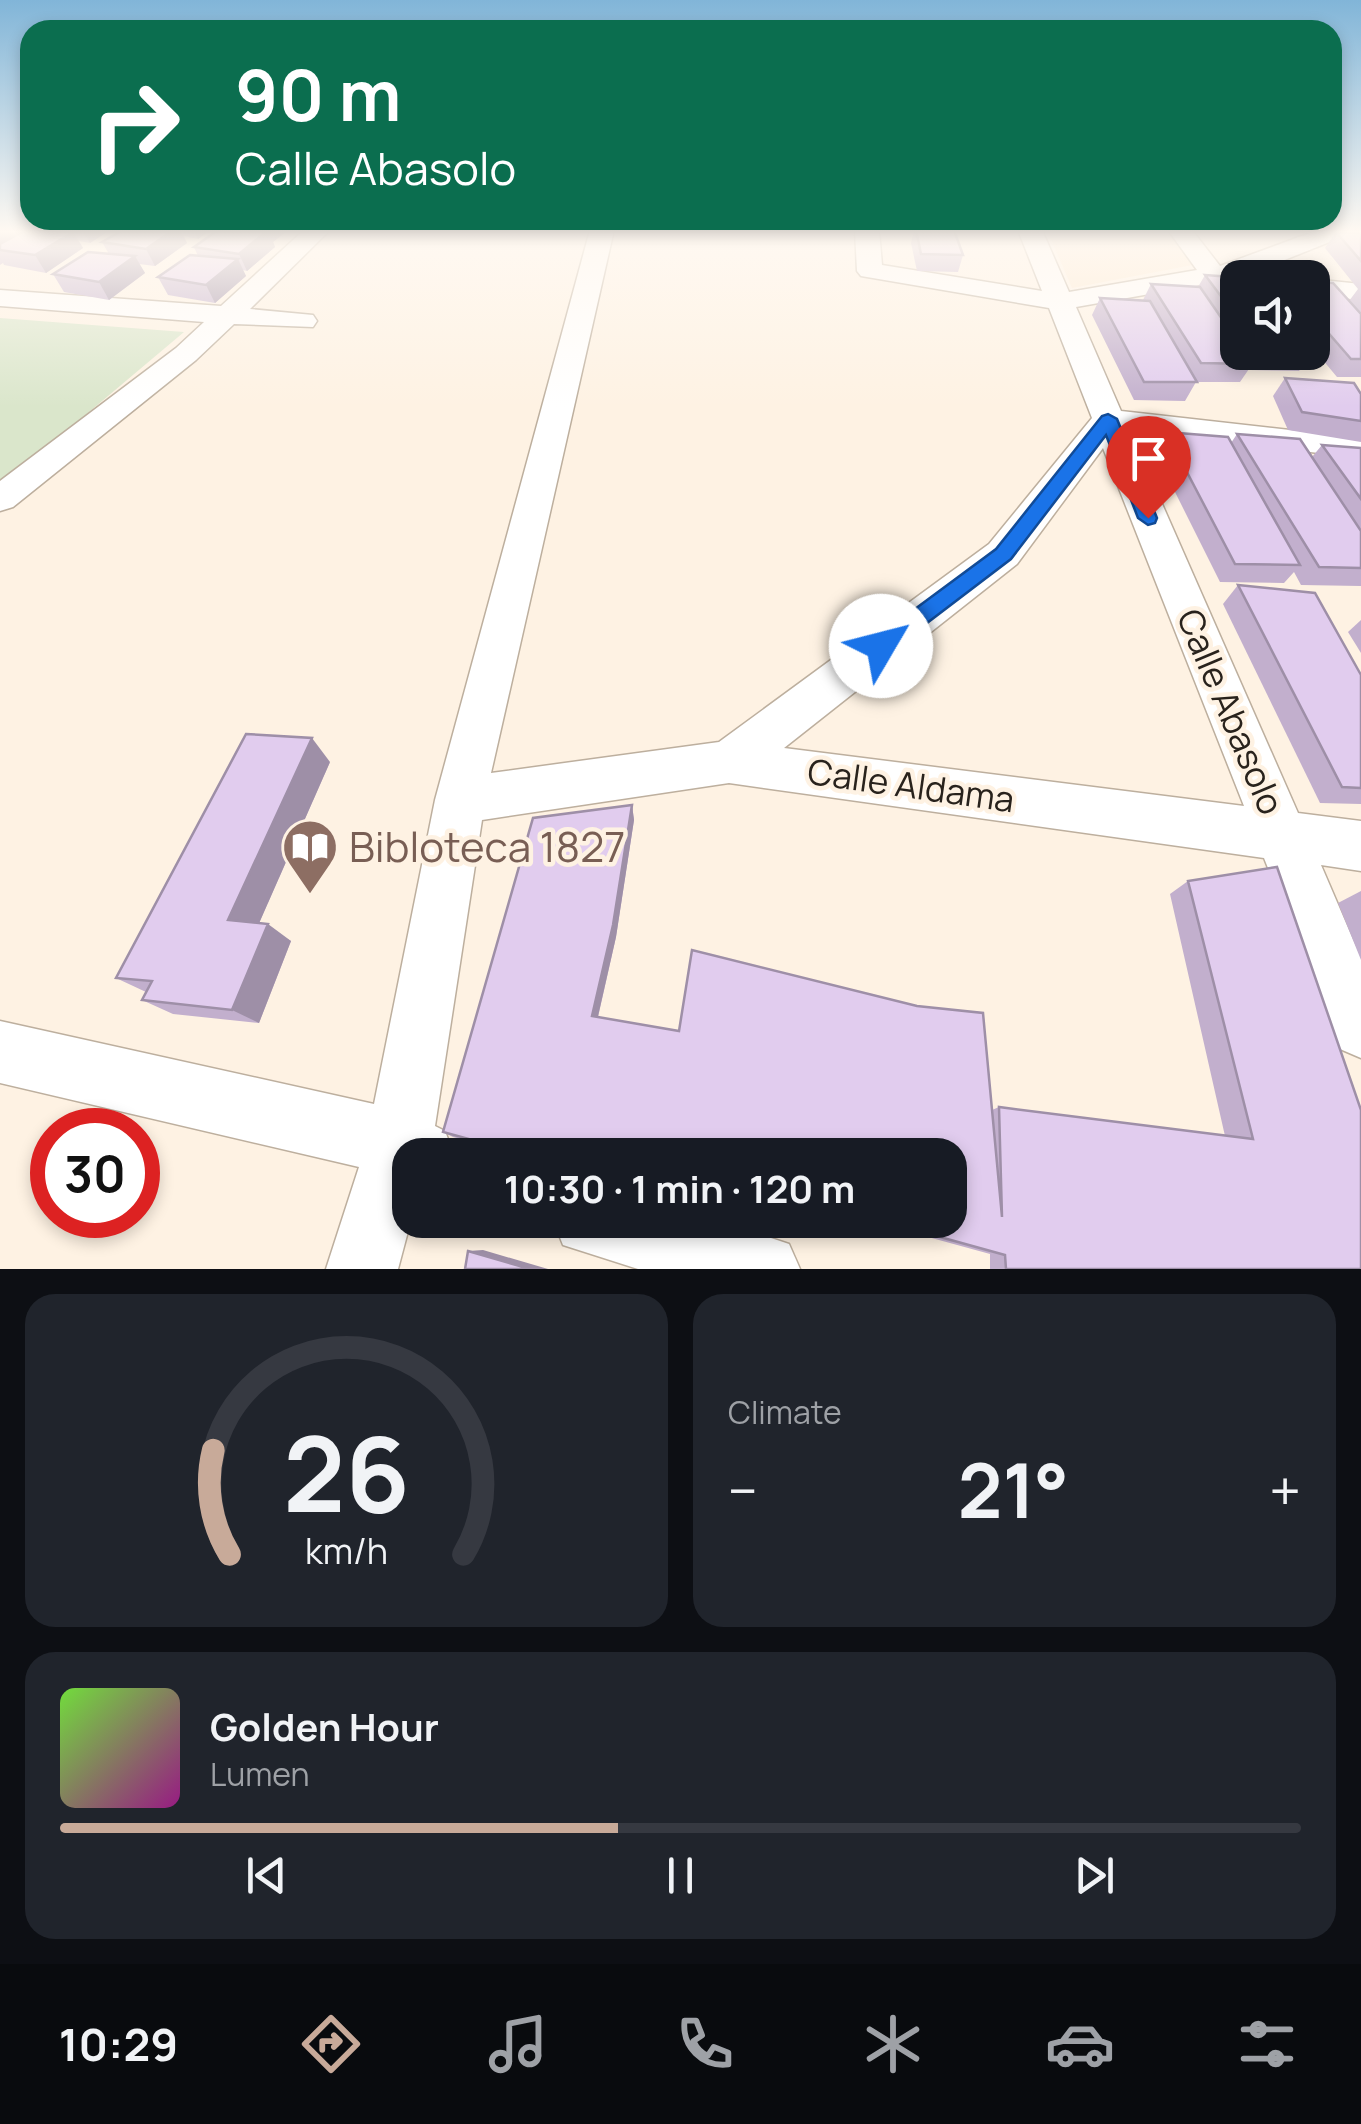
<!DOCTYPE html>
<html lang="en">
<head>
<meta charset="utf-8">
<style>
  :root { --surface:#171b24; --page:#20242c; --text:#f1f3f6; --muted:#9ea1a6; --line:#363941; --accent:#c8aa99 }
  body { margin:0; font-family:Manrope,sans-serif; background:var(--page); color:var(--text); height:100vh; display:flex; flex-direction:column; font-size:38px; white-space:nowrap }
  * { box-sizing:border-box; margin:0 }
  p { font-size:32px; color:var(--muted) }
  .icon { flex:none; width:55px; height:55px; fill:none; stroke:currentColor; stroke-width:2; stroke-linecap:round; stroke-linejoin:round }
  .map { position:relative; height:1269px; overflow:hidden }
  .panel { display:flex; flex-direction:column; gap:25px; padding:25px; background:#0d0f14; flex:1 }
  .panel>* { flex:none }
  .banner { position:absolute; left:20px; top:20px; width:1322px; height:210px; border-radius:30px; box-shadow:0 5px 15px #0003; background:#0b6e4f; color:#fff; overflow:hidden }
  .fabs { position:absolute; left:1220px; top:260px; display:grid; gap:20px }
  .fabs a { display:grid; place-items:center; width:110px; height:110px; border-radius:20px; background:var(--surface); box-shadow:0 5px 15px #0003; font-size:50px }
  .speed { position:absolute; left:30px; top:1108px; display:flex; gap:20px; font-size:50px; font-weight:700; text-align:center }
  .speed>* { display:grid; place-content:center; width:130px; height:130px; border-radius:50%; background:var(--surface); box-shadow:0 5px 15px #0003; line-height:1 }
  .speed .limit { border:15px solid #d22; background:#fff; color:#111 }
  .pin { position:absolute; display:grid; place-items:center; width:85px; height:85px; color:#fff; margin:-102px -42px; border-radius:50% 50% 50% 0; rotate:-45deg; box-shadow:0 0 10px #0007 }
  .pin .icon { rotate:45deg }
  .me { position:absolute; width:110px; margin:-55px; rotate:53deg; stroke-linejoin:round; filter:drop-shadow(0 0 8px #0008) }
  .turn { display:flex; align-items:center; gap:35px; height:210px; padding:0 50px; font-size:45px }
  .turn .icon { width:130px; height:130px; stroke-width:2.5 }
  .turn b { display:block; font-size:70px; line-height:85px }
  .big { font-size:75px; font-weight:700; line-height:1.1 }
  .panel .card { flex:1; display:flex; flex-direction:column; justify-content:center; gap:15px; min-width:0; padding:0 35px; border-radius:30px; background:var(--page) }
  .panel .dial { align-items:center; gap:0 }
  .dial svg { height:260px; overflow:visible; fill:none; stroke:var(--line); stroke-width:7; stroke-linecap:round; text-anchor:middle }
  .dial text { fill:var(--text); stroke:none }
  .song { display:flex; align-items:center; gap:30px }
  .cover { width:120px; height:120px; border-radius:15px; background:linear-gradient(135deg,hsl(100 70% 55%),hsl(310 70% 35%)) }
  .played { height:10px; border-radius:5px; background:linear-gradient(90deg,var(--accent) 45%,var(--line) 45%) }
  .keys { display:flex; justify-content:space-around; direction:ltr }
  .heat { display:flex; justify-content:space-between; align-items:center; font-size:55px; direction:ltr }
  .panel .tiles { flex:1; display:grid; gap:25px; grid-template-columns:1fr 1fr }
  .card:last-child { grid-column:span 2 }
  .trip { position:absolute; left:392px; top:1138px; width:575px; height:100px; border-radius:30px; background:var(--surface); box-shadow:0 5px 15px #0003; font-weight:700; line-height:100px; text-align:center }
  .tabs { display:flex; height:160px; justify-content:space-around; align-items:center; background:#090b0e; color:var(--muted) }
  .tabs .icon { width:70px; height:70px }
  .tabs .active { color:var(--accent) }
  .tabs b { font-size:45px; color:var(--text) }
  .map>svg:first-child { display:block }
</style>
</head>
<body>
<div class="map">
<svg width="1361" height="1269" viewBox="0 0 1361 1269">
  <rect width="100%" height="100%" fill="#fef2e3"/>
  <path fill="#fde9d0" d="M1047,230H1177L1203,263L1072,288Z"/>
  <path fill="#dae6cb" d="M0,318L184,332L0,487Z"/>
  <g fill="none" stroke-linecap="round" stroke-linejoin="round">
    <g stroke="#bdaf9e" stroke-width="3">
      <g id="minor">
        <path d="M304,230H330L250,309L313,315L317,321L313,327L234,324L196,360L13,507L0,511V481L176,348L204,322L0,306V290L221,306Z"/>
        <path d="M590,230H614L491,773L719,742L989,544L1092,418L1049,308L861,276L857,271L855,230H879L882,265L1042,291L1018,230H1042L1069,292L1197,270L1168,230H1192L1220,266L1318,230H1351L1347,235L1247,275L1249,278H1238V285L1212,283L1076,307L1121,411L1361,438V458L1130,431L1298,813L1361,821V871L1321,865L1361,958V1058L1340,1049L1264,858L729,783L482,820L435,1126L445,1131L454,1155H410L411,1220L398,1269H326L359,1167L0,1083V1021L374,1104L435,800ZM1103,448L1244,806L784,748L1017,564Z"/>
        <path d="M1312,279L1361,284V300L1312,295Z"/>
        <path d="M553,1220H716L789,1244L800,1269H638L563,1245Z"/>
      </g>
    </g>
    <use href="#minor" fill="#fff" fill-rule="evenodd"/>
  </g>
  <g fill="#c2afcd">
    <path d="M0,230H110L90,243L79,241L83,248L46,273L4,265L3,263L0,265Z"/>
    <path d="M123,230H210L198,239L184,236L187,243L155,266L139,264L145,273L109,300L64,292L53,274L109,254L102,242Z"/>
    <path d="M218,230H288L273,242L275,247L247,271L243,270L246,276L215,303L168,295L158,277L198,256L194,247Z"/>
    <path d="M914,230H954L963,255L958,272L917,271L911,243Z"/>
    <path d="M1336,232L1361,233V377H1337L1312,347V282L1349,301L1358,289L1325,248Z"/>
    <path d="M1205,275L1238,278V352L1312,353L1299,371L1250,370L1249,369L1240,382H1196L1185,401L1134,400L1092,315L1100,298L1143,300L1151,284L1198,287Z"/>
    <path d="M1285,378L1361,394V442L1288,430L1273,396Z"/>
    <path d="M1166,432L1231,443L1237,434L1312,457L1322,445L1361,448V586L1301,585L1294,572L1284,583L1220,582L1154,450Z"/>
    <path d="M1238,585L1361,675V804L1320,803L1223,604Z"/>
    <path d="M1361,620V653L1348,632Z"/>
    <path d="M330,762L259,923L291,941L259,1023L173,1014L142,1000L146,992L116,978Z"/>
    <path d="M632,805L634,820L616,937L598,1017L992,1110L999,1107L1225,1136L1170,894L1188,881L1361,1269H990V1254L928,1237L853,1220H950V1155H521L453,1137L443,1132Z"/>
    <path d="M1361,891V960L1338,903Z"/>
  </g>
  <g fill="#9e8fa7">
    <path d="M0,230H25L0,250Z"/>
    <path d="M82,230H110L90,243Z"/>
    <path d="M173,230H180L187,243L155,266L146,249Z"/>
    <path d="M194,230H210L198,239Z"/>
    <path d="M268,230H288L273,242L275,247L247,271L239,254Z"/>
    <path d="M73,232L83,248L46,273L35,255Z"/>
    <path d="M135,256L145,273L109,300L99,282Z"/>
    <path d="M238,259L246,276L215,303L206,285Z"/>
    <path d="M312,738L330,762L253,937L228,920Z"/>
    <path d="M632,805L634,820L616,937L596,1025L592,1016Z"/>
    <path d="M268,924L291,941L259,1023L232,1010Z"/>
    <path d="M483,1250L548,1269H530L468,1251Z"/>
  </g>
  <g fill="#e1ccee" stroke="#9e8fa7" stroke-width="2.5">
    <path d="M26,230H48L73,232L35,255L0,250V244Z"/>
    <path d="M123,230H173L146,249L102,242Z"/>
    <path d="M218,230H268L239,254L194,247Z"/>
    <path d="M916,230H954L963,255L921,254Z"/>
    <path d="M1336,232L1361,233V261Z"/>
    <path d="M88,252L135,256L99,282L53,274Z"/>
    <path d="M190,255L238,259L206,285L158,277Z"/>
    <path d="M1205,275L1246,278H1238V319Z"/>
    <path d="M1312,282L1333,283L1361,314V359H1351L1312,314Z"/>
    <path d="M1151,284L1200,287L1238,342V352H1244L1252,364L1201,363Z"/>
    <path d="M1100,298L1150,301L1197,382H1144Z"/>
    <path d="M1285,378L1354,383L1361,394V421L1302,412Z"/>
    <path d="M1166,432L1228,437L1300,565L1235,564Z"/>
    <path d="M1237,434L1300,439L1361,531V568L1319,567Z"/>
    <path d="M1322,445L1361,448V499Z"/>
    <path d="M1238,585L1315,593L1361,675V788L1342,787Z"/>
    <path d="M246,734L312,738L228,920L268,924L232,1010L142,1000L152,981L116,978Z"/>
    <path d="M632,805L613,925L592,1016L679,1031L692,950L917,1006L983,1013L1002,1217L999,1107L1253,1139L1188,881L1277,867L1361,1110V1269H1006L1005,1255L940,1237L865,1220H950V1155H527L443,1132L533,818Z"/>
    <path d="M468,1251L530,1269H465Z"/>
  </g>
  <linearGradient id="sky" x2="0" y2="1"><stop stop-color="#81b5d8"/><stop offset="0.57" stop-color="#fff9f2"/><stop offset="1" stop-color="#fff9f2" stop-opacity="0"/></linearGradient>
  <rect width="1361" height="407" fill="url(#sky)"/>
  <path fill="#1a73e8" stroke="#114b97" stroke-width="2.5" d="M1108,414L1117,419L1157,518L1155,523L1148,525L1138,518L1106,435L1011,559L889,652H873L870,646L873,640L996,549L1102,416Z"/>
  <defs>
    <g id="library-pin" transform="scale(2.875)"><path d="M0 17L-7.5 6A9.5 9.5 0 1 1 7.5 6Z" fill="#8d6e63" stroke="#fef2e3"/><path d="M-6-4Q-3-5.5-.7-3.5V5Q-3 3-6 4ZM6-4Q3-5.5 .7-3.5V5Q3 3 6 4Z" fill="#fff"/></g>
  </defs>
  <g fill-rule="evenodd">
    <use href="#library-pin" x="310" y="847"/>
  </g>
  <g text-anchor="middle" stroke-width="9" stroke-linejoin="round" paint-order="stroke">
    <g font-size="35" fill="#28221c" stroke="#fef2e3">
      <text transform="translate(1230 712) rotate(67)" y="12">Calle Abasolo</text>
      <text transform="translate(911 786) rotate(8)" y="12">Calle Aldama</text>
    </g>
    <g font-size="42" fill="#785e54" stroke="#fef2e3" text-anchor="start">
      <text x="349" y="862">Bibloteca 1827</text>
    </g>
  </g>
</svg>
<div class="fabs">
<a><svg class="icon" aria-label="sound" viewBox="0 0 24 24"><path d="M4 9h4l5-4v14l-5-4H4zM17 9q2 3 0 6"/></svg></a>
</div>
<div class="speed"><div class="limit">30</div></div>
<div class="pin" style="left:1148px;top:518px;background:#d93025"><svg class="icon" aria-label="arrive" viewBox="0 0 24 24"><path d="M6 21V4h12l-3 4 3 4H6"/></svg></div>
<svg class="me" style="left:881px;top:646px" viewBox="-20 -20 40 40"><circle r="19" fill="#fff"/><path d="M0-13L10 11 0 6-10 11z" fill="#1a73e8"/></svg>
<div class="trip">10:30 · 1 min · 120 m</div>
<div class="banner">
<div class="turn"><svg class="icon" aria-label="right" viewBox="0 0 24 24"><path d="M7 20v-9h11M14 6l5 5-5 5"/></svg><div><b>90 m</b>Calle Abasolo</div></div>
</div>
</div>
<section class="panel">
<div class="tiles">
<div class="card dial"><svg viewBox="0 0 100 80">
<path d="M14 69A42 42 0 1 1 86 69"/>
<path d="M14 69A42 42 0 0 1 9 37" stroke="#c8aa99"/>
<text x="50" y="56" font-size="32" font-weight="700">26</text>
<text x="50" y="72" font-size="11">km/h</text>
</svg></div>
<div class="card"><p>Climate</p>
<div class="heat"><a>−</a><b class="big">21°</b><a>+</a></div>
</div>
<div class="card">
<div class="song"><i class="cover"></i><div><b>Golden Hour</b><p>Lumen</p></div></div>
<div class="played"></div>
<div class="keys"><svg class="icon" aria-label="previous" viewBox="0 0 24 24"><path d="M18 5L8 12l10 7zM5 5v14"/></svg><svg class="icon" aria-label="pause" viewBox="0 0 24 24"><path d="M8 5v14M16 5v14"/></svg><svg class="icon" aria-label="next" viewBox="0 0 24 24"><path d="M6 5l10 7-10 7zM19 5v14"/></svg></div>
</div>
</div>
</section>
<nav class="tabs">
<b>10:29</b>
<svg class="icon active" aria-label="directions" viewBox="0 0 24 24"><path d="M12 3l9 9-9 9-9-9zM9 14v-3h6M13 9l2 2-2 2"/></svg>
<svg class="icon" aria-label="music" viewBox="0 0 24 24"><path d="M9 18V5l10-2v13"/><circle cx="6" cy="18" r="3"/><circle cx="16" cy="16" r="3"/></svg>
<svg class="icon" aria-label="phone" viewBox="0 0 24 24"><path d="M5 4h4l2 5-3 2q2 4 5 5l2-3 5 2v4C11 20 4 13 5 4z"/></svg>
<svg class="icon" aria-label="climate" viewBox="0 0 24 24"><path d="M12 3v18M4 7l16 10M4 17L20 7"/></svg>
<svg class="icon" aria-label="car" viewBox="0 0 24 24"><path d="M5 17H2v-5l4-1 3-4h7l3 4 3 1v5h-3M9 17h6M6 11h13"/><circle cx="7" cy="17" r="2"/><circle cx="17" cy="17" r="2"/></svg>
<svg class="icon" aria-label="filters" viewBox="0 0 24 24"><path d="M4 7h16M4 17h16"/><circle cx="9" cy="7" r="2"/><circle cx="15" cy="17" r="2"/></svg>
</nav>
</body>
</html>
